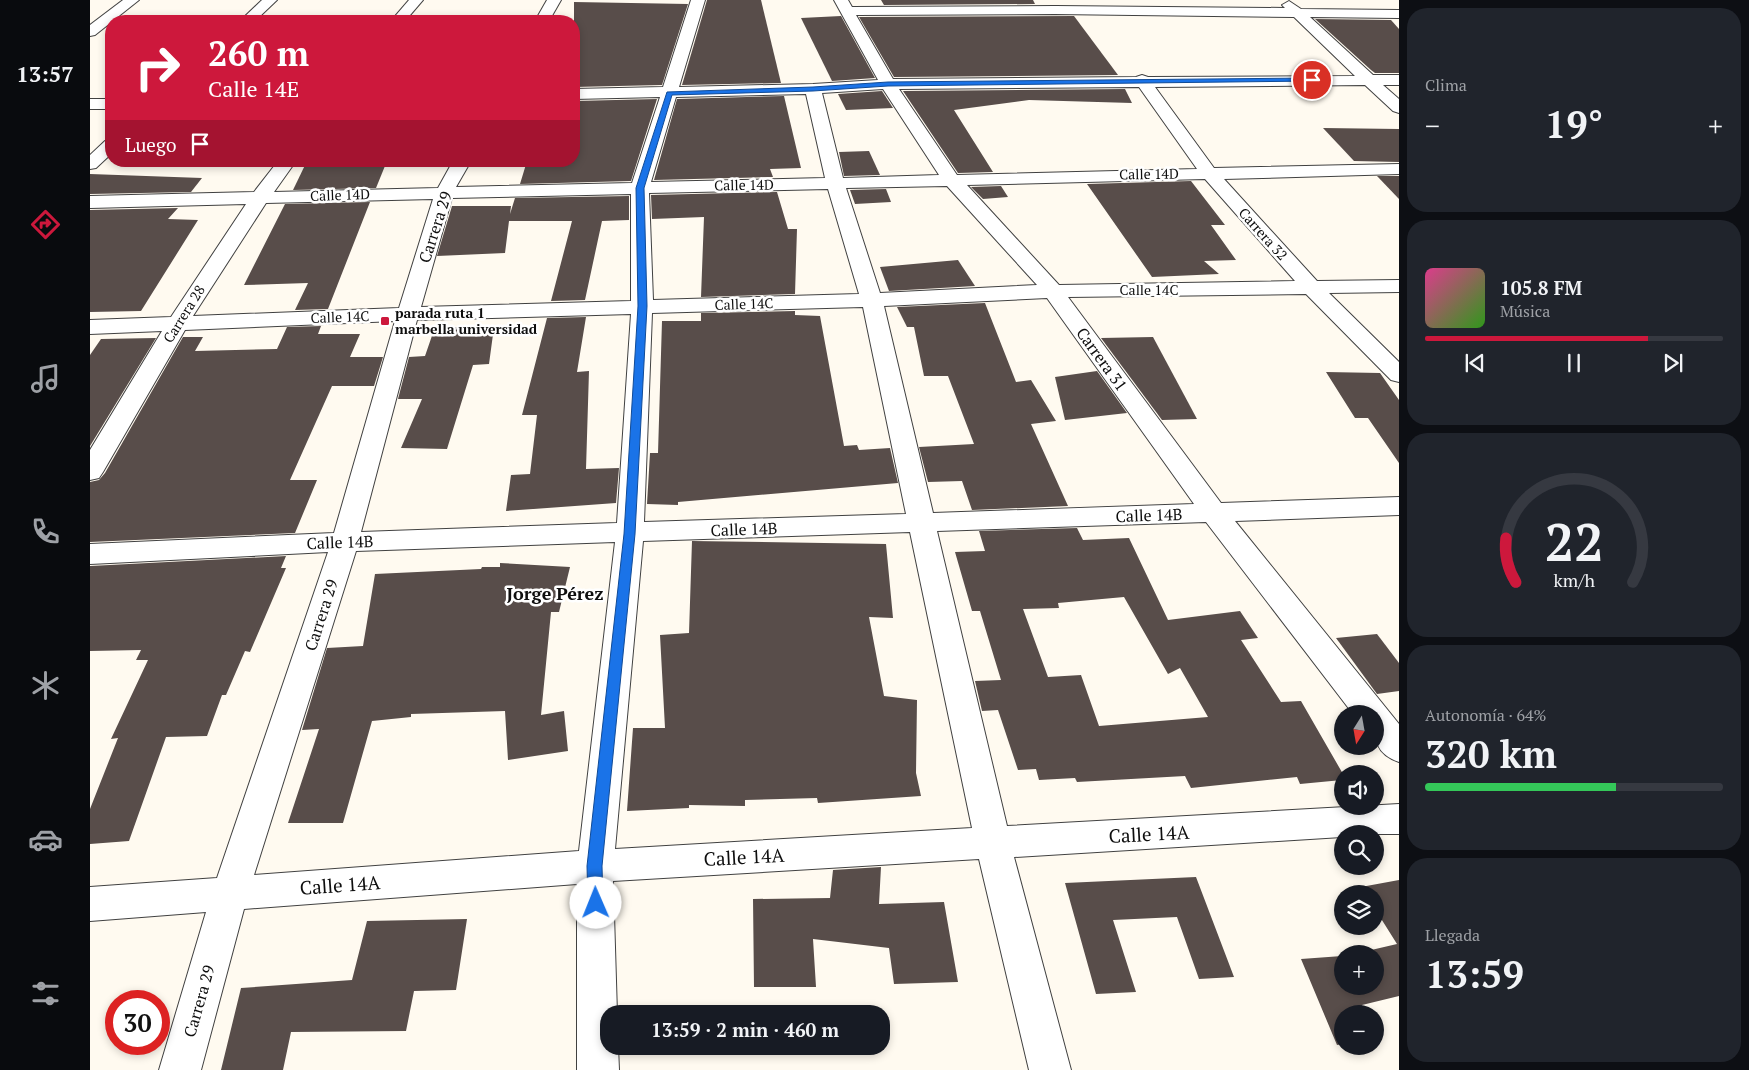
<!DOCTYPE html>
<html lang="es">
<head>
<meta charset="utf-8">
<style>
  :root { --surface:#171b24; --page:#20242c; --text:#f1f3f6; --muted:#9ea1a6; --line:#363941; --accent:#cd183c }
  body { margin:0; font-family:"PT Serif",serif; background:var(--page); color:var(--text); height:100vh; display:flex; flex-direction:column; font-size:19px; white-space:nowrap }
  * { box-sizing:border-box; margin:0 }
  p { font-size:16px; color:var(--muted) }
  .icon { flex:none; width:28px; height:28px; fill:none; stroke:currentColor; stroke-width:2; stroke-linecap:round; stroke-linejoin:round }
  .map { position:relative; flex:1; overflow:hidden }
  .drawer { display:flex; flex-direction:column; gap:8px; padding:8px; background:#0d0f14; width:350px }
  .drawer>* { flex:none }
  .guide { position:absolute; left:15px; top:15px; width:475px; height:152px; border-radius:20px; box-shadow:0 2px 8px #0003; background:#cd183c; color:#fff; overflow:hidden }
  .needle { width:32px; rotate:191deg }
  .controls { position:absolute; left:1244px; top:705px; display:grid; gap:10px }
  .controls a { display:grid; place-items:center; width:50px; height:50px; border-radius:50%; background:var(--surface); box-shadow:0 2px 8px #0003; font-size:25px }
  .speed { position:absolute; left:15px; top:990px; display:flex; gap:10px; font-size:25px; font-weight:700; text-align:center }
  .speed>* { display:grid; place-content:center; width:65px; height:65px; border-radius:50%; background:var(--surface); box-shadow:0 2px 8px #0003; line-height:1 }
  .speed .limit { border:8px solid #d22; background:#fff; color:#111 }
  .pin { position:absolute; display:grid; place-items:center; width:42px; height:42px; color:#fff; margin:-21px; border:2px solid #fff; border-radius:50%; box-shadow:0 1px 5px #0007 }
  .me { position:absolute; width:55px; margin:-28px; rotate:359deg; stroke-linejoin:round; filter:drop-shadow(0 0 4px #0008) }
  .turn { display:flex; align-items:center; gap:18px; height:105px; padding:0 20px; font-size:22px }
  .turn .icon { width:65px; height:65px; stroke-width:2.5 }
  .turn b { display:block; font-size:35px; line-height:42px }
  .then { display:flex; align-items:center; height:48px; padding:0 20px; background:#0003; gap:10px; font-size:19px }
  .big { font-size:38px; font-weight:700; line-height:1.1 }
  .drawer .widget { flex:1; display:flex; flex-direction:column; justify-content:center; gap:8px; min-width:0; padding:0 18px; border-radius:20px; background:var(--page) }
  .drawer .dial { align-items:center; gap:0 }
  .dial svg { height:130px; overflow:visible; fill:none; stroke:var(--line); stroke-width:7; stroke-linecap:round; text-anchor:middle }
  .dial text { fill:var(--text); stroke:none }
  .song { display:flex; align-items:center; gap:15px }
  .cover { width:60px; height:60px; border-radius:8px; background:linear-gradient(135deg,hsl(330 70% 55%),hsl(110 70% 35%)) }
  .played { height:5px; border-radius:2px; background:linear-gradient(90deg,var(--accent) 75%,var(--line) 75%) }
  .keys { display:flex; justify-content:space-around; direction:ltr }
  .heat { display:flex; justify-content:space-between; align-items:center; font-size:28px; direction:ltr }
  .charge { height:8px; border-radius:4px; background:linear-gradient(90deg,#34c759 64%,var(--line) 0) }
  .trip { position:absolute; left:510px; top:1005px; width:290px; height:50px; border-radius:20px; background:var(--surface); box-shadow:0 2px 8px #0003; font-weight:700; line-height:50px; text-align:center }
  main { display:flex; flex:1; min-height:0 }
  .menu { display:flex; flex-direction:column; width:90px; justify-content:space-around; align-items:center; background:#090b0e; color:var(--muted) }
  .menu .icon { width:35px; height:35px }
  .menu .current { color:var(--accent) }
  .menu b { font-size:22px; color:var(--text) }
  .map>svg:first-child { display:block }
</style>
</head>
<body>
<main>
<nav class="menu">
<b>13:57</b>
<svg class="icon current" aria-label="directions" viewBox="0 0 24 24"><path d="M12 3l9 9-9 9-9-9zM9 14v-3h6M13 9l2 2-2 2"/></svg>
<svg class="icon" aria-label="music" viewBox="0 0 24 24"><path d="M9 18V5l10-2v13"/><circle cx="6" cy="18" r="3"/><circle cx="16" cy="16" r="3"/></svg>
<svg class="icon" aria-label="phone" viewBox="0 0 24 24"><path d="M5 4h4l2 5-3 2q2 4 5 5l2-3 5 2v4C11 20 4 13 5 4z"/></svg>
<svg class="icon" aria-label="climate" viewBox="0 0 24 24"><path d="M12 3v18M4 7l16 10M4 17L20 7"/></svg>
<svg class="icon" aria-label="car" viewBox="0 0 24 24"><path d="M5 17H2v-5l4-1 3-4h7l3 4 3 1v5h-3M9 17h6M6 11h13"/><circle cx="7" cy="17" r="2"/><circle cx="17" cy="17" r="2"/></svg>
<svg class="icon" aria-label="filters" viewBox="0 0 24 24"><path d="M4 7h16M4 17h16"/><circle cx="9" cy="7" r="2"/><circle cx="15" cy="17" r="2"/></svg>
</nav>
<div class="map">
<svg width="1309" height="1070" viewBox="0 0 1309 1070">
  <rect width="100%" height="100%" fill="#fffaf0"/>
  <g fill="#584d4a" fill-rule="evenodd">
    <path d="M617,0H671L691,83L592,85Z"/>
    <path d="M791,0H943L945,4L794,5Z"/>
    <path d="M484,2L598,4L572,85L484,87Z"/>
    <path d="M751,16L785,78L742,81L711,18Z"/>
    <path d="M984,16L1028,75L804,77L769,17Z"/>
    <path d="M1225,19L1301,20L1309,29V73H1285L1281,70Z"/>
    <path d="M1035,89L1042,103L939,100L864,110L903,172L868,173L813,91Z"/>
    <path d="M792,91L803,108L756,110L748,94Z"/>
    <path d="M694,96L711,168L680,169L683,177L564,180L587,99Z"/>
    <path d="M567,99L541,181L430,184L437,161H484V101Z"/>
    <path d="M1233,128L1309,129V162L1264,161Z"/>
    <path d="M779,151L790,175L754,176L749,152Z"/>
    <path d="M217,161H297L286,188L203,190Z"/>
    <path d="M0,174L112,178L101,192L0,194Z"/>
    <path d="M1287,176H1309V199Z"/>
    <path d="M1101,181L1135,225H1121L1146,260L1114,261L1129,274L1062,277L997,184Z"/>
    <path d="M911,186L918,197L893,199L881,187Z"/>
    <path d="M796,189L801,202L765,204L760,190Z"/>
    <path d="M687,192L698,229H707L705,294L611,297L614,217L562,219L561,195Z"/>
    <path d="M539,196V220L512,221L495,300L461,301L482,221H419L415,253L347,256L362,206H421L420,214L425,198Z"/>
    <path d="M280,202L238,309L205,310L218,283L154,285L195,204Z"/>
    <path d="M88,208L78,219L108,220L51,311L0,312V210Z"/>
    <path d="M868,260L885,286L799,291L790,267Z"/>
    <path d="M895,303L926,382L941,380L966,421L941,424L978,506L882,510L872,481L838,482L829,447L884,444L858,376H834L824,327H817L807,307Z"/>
    <path d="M705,311V315L730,316L754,446L767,445L769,450L800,448L808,483L588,502V505L557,504L560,453H568L572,321H611V313Z"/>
    <path d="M496,317L487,372L499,371L496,469L529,468L526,503L416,511L421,475L440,474L447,415H432L457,318Z"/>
    <path d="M231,326L228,334H270L260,357H293L284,386H242L200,480H227L205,533L0,542V482L9,480L15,473L93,337H113L105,351L187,349L197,327Z"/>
    <path d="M345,327H404L399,364L383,365L357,449L311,448L332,399H308L319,357L335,356Z"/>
    <path d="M1063,337L1107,419L1072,420L1011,338Z"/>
    <path d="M66,338L0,446V355L11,339Z"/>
    <path d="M1007,371L1037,413L975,420L965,377Z"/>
    <path d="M1236,372L1290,373L1309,400V463L1278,418H1265Z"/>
    <path d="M987,528L993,540L1039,538L1078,620L1150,611L1168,638L1151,640L1191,702L1211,701L1253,774L1252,780L1210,784L1207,777L1101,788L1095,776L987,782L985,778L949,780L946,769L928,770L908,710L892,711L885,681L911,680L890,611H882L865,552L895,551L889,531ZM1034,597L1078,674L1090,668L1118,717L1009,726L991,675L958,677L933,609L969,608L968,603Z"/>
    <path d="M602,541L796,544L803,618L779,617L794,696L827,700L826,773L831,796L728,803L727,798L655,800V806L599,805V808L537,811L543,728H575L570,635L599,633Z"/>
    <path d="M196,556L191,568H196L160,652L155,651L136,695H132L117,736L76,737L39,841L0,844V809L28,738L21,739L58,660H46L51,650L0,651V566Z"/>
    <path d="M410,563L480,567L469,612H461L451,715L474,711L478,751L418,760L415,711L321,714V717L282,721L253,823H198L229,729L212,730L237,648L273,646L285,574L391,569L392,567H410Z"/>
    <path d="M1287,634L1309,663V691L1287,694L1246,638Z"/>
    <path d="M791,867L789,904L854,902L868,982L804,984L799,948L723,939L726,987H664L663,899L740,898L743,870Z"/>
    <path d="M1106,877L1144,977L1109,979L1087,917L1023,920L1046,992L1006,994L975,883Z"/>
    <path d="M1309,880V996L1272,1005L1276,1014H1252V1044L1247,1045L1211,959L1252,956V986H1285V954H1264L1307,944L1285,909V894H1275L1271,887Z"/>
    <path d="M377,919L366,990L324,991L316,1031L201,1032L193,1070H131L151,988L262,980L277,921Z"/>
  </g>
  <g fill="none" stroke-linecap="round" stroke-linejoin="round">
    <g stroke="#414141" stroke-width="2">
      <g id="minor">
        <path d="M33,0H49L5,35L0,36V25Z"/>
        <path d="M172,0H187L165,21H150Z"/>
        <path d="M319,0H333L315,21H301Z"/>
        <path d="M457,0H471L459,21H445Z"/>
        <path d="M601,0H615L589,87L723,84L788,80L744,0H758L762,7L965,6L1195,8L1192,5L1199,1L1211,9L1309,10V18L1220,17L1283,75H1309V85H1293L1309,99V113L1303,111L1275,85L1065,87L1124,168L1309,164V174L1134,179L1227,281L1309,280V292L1239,293L1309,362V382L1301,380L1216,294L978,297L1131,503L1309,497V515L1145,521L1309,724V762C1283,753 1285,737 1285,714H1263L1116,522L847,531L917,826L1309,804V834H1252V837L924,857L981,1070H939L889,859L523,881L527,1014H519V1046H528L529,1070H487V884L154,909L111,1070H69L116,912L0,921V887L127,878L238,552L0,564V544L244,533L305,321L95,330L13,472L9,478L0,480V450L72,331L0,334V320L81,317L156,204L0,208V196L164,192L188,161H206L184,192L348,188L363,161H381L366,187L542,183L570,97L484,99V89L573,87ZM965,14L1204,17L1265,76L1058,77L1052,75L1046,77L803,79L766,15ZM1049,87L1107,169L867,175L809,89ZM793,89L849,175L753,178L732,93ZM716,94L735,178L561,182L586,97ZM1115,179L1205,281L969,285L877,185ZM857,186L947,285L790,293L756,188ZM738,189L769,294L563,300L559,193ZM541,194V301L331,307L362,198ZM343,199L309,308L103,316L176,203ZM957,298L1104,504L843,513L794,306ZM773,307L816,514L554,522L562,313ZM541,314L527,523L271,532L327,320ZM820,532L882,828L525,849L553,541ZM525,542L489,851L164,875L266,551Z"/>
        <rect x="0" y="99" width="21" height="10"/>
        <path d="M21,140V154L6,168L0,169V155L15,141Z"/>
      </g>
    </g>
    <use href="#minor" fill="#fff" fill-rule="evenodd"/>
  </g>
  <path fill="#1a73e8" stroke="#114b97" d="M1222,78L1224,81L798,86L723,91L582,95L554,188L557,306L545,534L512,866L513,903L511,908L506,910L500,908L498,903L497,866L534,534L548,306L546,188L577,92L723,87L798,82Z"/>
  <rect fill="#cd183c" stroke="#fff" stroke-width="2" x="290" y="316" width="10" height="10" rx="2.5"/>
  <g text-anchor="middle" stroke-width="5" stroke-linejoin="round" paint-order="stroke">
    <g font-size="14" fill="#0e0e0e" stroke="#fff">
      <text transform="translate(1059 174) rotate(-1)" y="5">Calle 14D</text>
      <text transform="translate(654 185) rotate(-1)" y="5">Calle 14D</text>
      <text transform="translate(250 195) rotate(-2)" y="5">Calle 14D</text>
      <text transform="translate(1173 234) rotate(48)" y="5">Carrera 32</text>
      <text x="1059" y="295">Calle 14C</text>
      <text transform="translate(654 304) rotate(-2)" y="5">Calle 14C</text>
      <text transform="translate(94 314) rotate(-58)" y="5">Carrera 28</text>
      <text transform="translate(250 317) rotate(-2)" y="5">Calle 14C</text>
    </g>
    <g font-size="14" font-weight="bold" fill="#0e0e0e" stroke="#fff" text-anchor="start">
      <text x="305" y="318">parada ruta 1<tspan x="305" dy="16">marbella universidad</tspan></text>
    </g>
    <g font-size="16" fill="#0e0e0e" stroke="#fff">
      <text transform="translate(345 227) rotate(-72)" y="6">Carrera 29</text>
      <text transform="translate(1012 359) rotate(54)" y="6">Carrera 31</text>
      <text transform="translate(1059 515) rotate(-2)" y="6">Calle 14B</text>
      <text transform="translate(654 529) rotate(-2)" y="6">Calle 14B</text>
      <text transform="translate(250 542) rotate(-2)" y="6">Calle 14B</text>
      <text transform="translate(231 615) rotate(-72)" y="6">Carrera 29</text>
      <text transform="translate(109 1001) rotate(-74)" y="6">Carrera 29</text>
    </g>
    <g font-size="18" font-weight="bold" fill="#0e0e0e" stroke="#fff">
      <text x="465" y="600">Jorge Pérez</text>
    </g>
    <g font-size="19" fill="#0e0e0e" stroke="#fff">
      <text transform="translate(1059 834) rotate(-3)" y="7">Calle 14A</text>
      <text transform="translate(654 857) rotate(-3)" y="7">Calle 14A</text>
      <text transform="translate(250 885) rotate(-4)" y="7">Calle 14A</text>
    </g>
  </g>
</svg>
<div class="controls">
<a><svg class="needle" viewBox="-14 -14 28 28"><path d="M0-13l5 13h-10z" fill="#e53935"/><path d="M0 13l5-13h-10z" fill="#9ea1a6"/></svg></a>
<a><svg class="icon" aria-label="sound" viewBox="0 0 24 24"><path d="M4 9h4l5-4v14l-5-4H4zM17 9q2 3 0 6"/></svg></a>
<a><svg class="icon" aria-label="search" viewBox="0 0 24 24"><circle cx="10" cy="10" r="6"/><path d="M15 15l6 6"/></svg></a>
<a><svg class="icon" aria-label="layers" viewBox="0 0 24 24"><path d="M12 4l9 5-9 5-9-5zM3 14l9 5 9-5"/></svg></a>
<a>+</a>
<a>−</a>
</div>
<div class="speed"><div class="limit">30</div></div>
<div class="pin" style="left:1222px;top:80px;background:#d93025"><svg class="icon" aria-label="arrive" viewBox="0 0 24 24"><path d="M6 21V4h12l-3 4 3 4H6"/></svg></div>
<svg class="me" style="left:506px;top:903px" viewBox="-20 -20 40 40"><circle r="19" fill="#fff"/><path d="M0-13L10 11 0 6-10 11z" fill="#1a73e8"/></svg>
<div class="trip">13:59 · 2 min · 460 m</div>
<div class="guide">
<div class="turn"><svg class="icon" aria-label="right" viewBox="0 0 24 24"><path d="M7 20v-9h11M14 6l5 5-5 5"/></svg><div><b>260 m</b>Calle 14E</div></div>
<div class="then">Luego<svg class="icon" aria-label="arrive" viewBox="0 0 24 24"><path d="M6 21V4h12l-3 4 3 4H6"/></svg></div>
</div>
</div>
<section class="drawer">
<div class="widget"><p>Clima</p>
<div class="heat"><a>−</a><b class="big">19°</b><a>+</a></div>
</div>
<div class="widget">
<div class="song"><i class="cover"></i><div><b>105.8 FM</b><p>Música</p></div></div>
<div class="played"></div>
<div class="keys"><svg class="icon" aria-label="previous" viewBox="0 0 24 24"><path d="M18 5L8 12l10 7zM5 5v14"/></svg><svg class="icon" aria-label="pause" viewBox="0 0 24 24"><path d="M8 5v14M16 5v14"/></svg><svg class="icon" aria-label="next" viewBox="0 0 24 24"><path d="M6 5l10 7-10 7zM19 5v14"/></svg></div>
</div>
<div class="widget dial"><svg viewBox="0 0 100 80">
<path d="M14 69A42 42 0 1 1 86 69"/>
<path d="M14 69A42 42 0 0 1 8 42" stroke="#cd183c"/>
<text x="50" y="56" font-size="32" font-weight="700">22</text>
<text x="50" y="72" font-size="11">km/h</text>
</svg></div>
<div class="widget"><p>Autonomía · 64%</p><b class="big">320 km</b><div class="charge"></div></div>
<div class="widget"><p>Llegada</p><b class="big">13:59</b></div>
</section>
</main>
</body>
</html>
